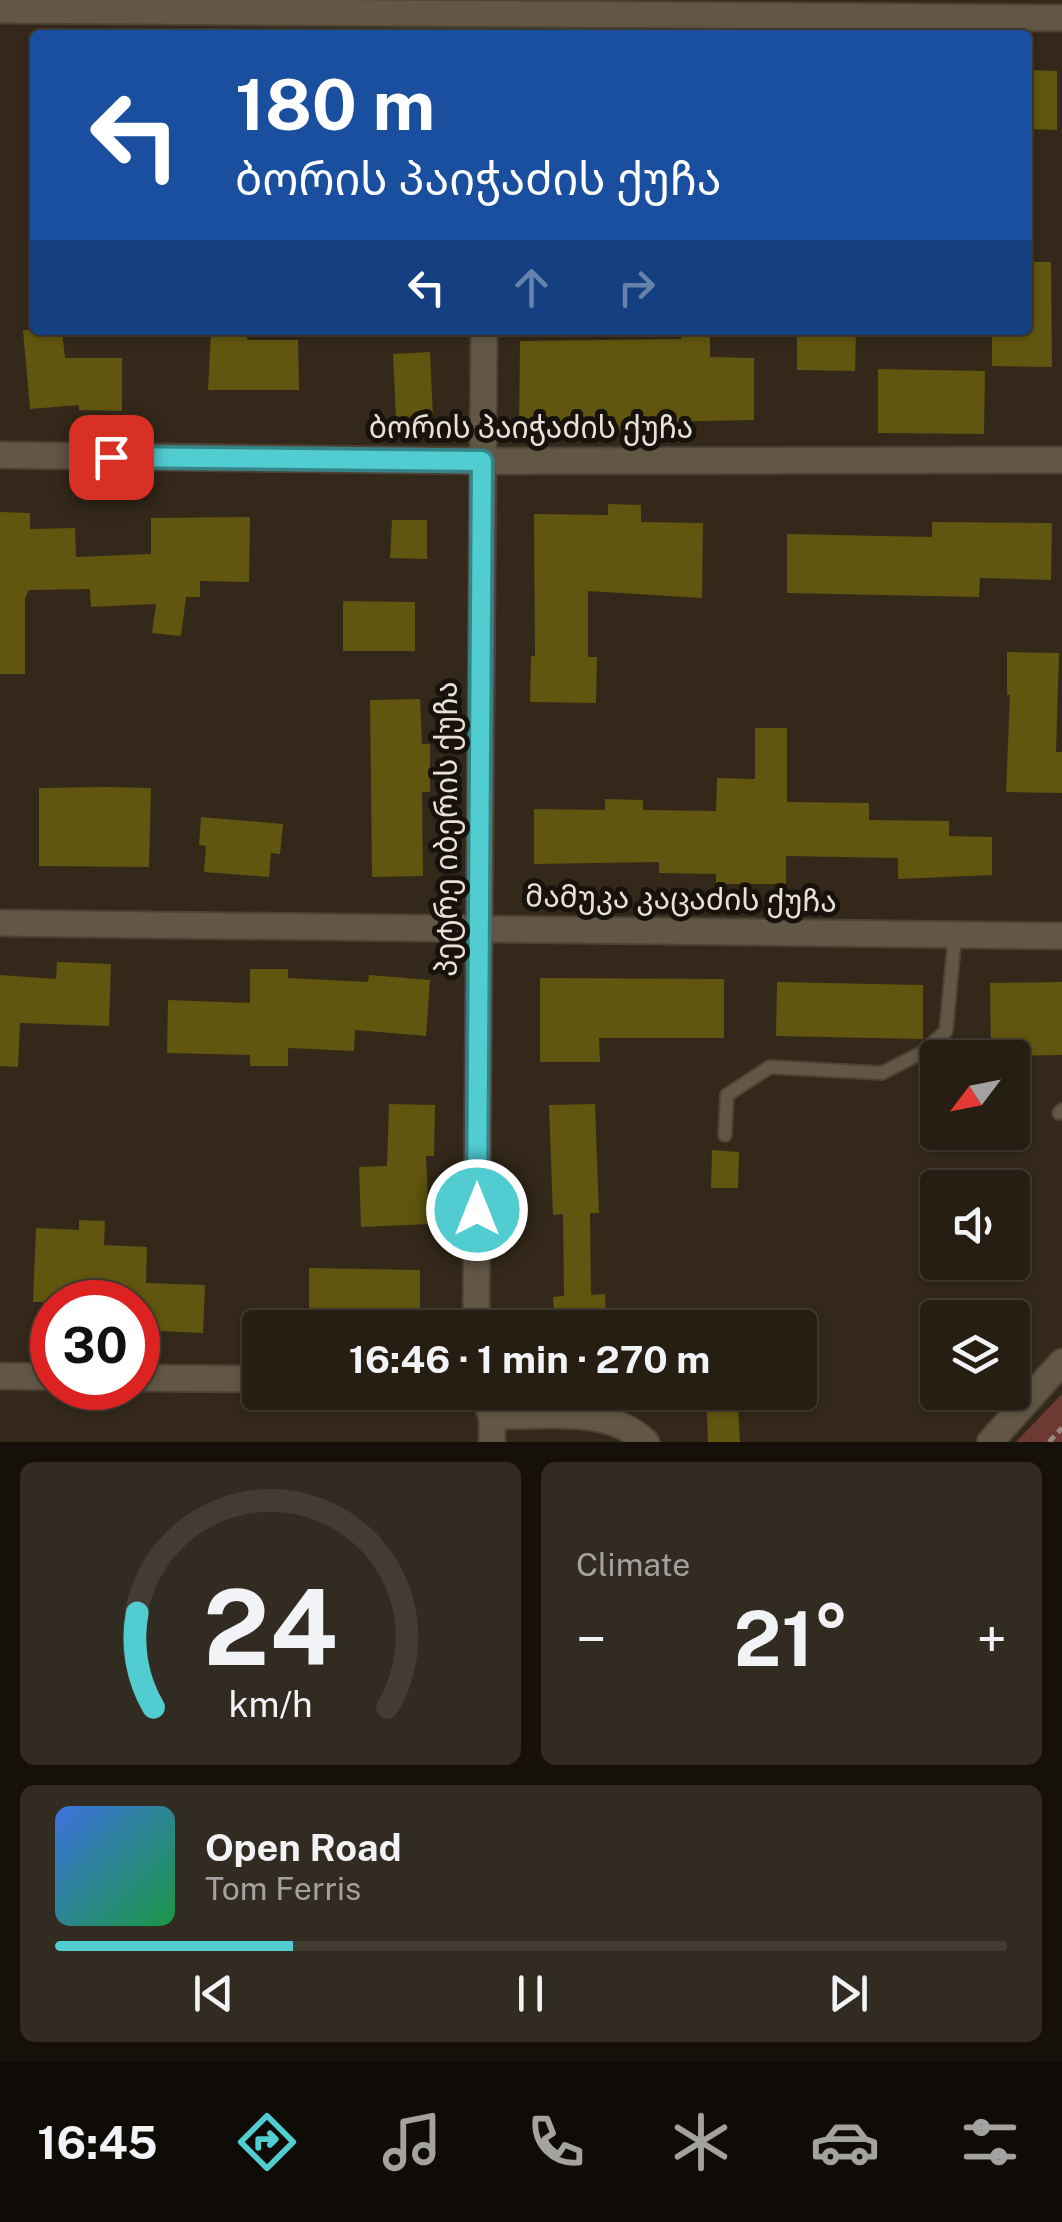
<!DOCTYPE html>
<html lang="en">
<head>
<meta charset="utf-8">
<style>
  :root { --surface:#261e13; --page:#322b21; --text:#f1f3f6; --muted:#a4a2a0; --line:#423c33; --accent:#51ccd1 }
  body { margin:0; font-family:"Public Sans","Noto Sans Georgian",sans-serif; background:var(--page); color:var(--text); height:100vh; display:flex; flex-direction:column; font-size:38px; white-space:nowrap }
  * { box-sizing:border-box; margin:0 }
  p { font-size:32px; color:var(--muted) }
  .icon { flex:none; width:55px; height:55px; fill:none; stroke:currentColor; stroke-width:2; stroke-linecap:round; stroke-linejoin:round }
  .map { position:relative; height:1442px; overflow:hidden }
  .drawer { display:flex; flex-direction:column; gap:20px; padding:20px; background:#15100a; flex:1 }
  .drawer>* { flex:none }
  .top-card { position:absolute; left:30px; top:30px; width:1002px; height:305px; border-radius:10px; box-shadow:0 2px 8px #0004,0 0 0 2px var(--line); background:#1a4fa0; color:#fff; overflow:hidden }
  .needle { width:65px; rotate:238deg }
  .tools { position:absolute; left:920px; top:1040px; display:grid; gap:20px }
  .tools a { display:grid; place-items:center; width:110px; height:110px; border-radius:10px; background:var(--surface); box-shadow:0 2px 8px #0004,0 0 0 2px var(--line); font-size:50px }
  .speed { position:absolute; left:30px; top:1280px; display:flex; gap:20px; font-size:50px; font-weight:700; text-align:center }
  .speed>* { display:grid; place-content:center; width:130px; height:130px; border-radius:50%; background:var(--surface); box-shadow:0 2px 8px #0004,0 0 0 2px var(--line); line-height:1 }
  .speed .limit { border:15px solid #d22; background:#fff; color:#111 }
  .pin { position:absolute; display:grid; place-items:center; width:85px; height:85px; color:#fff; margin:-42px; border-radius:20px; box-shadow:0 5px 15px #0006 }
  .me { position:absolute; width:110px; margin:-55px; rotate:0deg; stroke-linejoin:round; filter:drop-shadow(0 0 8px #0008) }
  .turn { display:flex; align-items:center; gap:35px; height:210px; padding:0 40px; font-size:45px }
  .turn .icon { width:130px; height:130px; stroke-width:2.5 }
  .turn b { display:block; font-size:70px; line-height:85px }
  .lanes { display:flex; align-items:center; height:95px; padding:0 40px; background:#0003; justify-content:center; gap:50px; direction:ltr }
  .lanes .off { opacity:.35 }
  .big { font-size:75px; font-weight:700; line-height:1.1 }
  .drawer .card { flex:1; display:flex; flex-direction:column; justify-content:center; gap:15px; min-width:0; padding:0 35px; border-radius:15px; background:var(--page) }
  .drawer .dial { align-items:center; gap:0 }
  .dial svg { height:260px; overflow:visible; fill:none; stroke:var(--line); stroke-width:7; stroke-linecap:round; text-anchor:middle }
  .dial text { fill:var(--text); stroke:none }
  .song { display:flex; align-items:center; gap:30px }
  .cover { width:120px; height:120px; border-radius:15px; background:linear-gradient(135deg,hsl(220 70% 55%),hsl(140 70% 35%)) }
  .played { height:10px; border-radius:5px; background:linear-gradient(90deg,var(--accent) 25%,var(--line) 25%) }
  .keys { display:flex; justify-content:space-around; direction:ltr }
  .heat { display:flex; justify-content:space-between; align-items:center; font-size:55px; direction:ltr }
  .drawer .tiles { flex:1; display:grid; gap:20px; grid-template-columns:1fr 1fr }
  .card:last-child { grid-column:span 2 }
  .trip { position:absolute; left:242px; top:1310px; width:575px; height:100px; border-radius:10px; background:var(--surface); box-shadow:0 2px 8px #0004,0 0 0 2px var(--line); font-weight:700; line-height:100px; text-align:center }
  .menu { display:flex; height:160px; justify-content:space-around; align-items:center; background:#0f0c08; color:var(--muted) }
  .menu .icon { width:70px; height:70px }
  .menu .current { color:var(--accent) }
  .menu b { font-size:45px; color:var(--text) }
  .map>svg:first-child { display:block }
</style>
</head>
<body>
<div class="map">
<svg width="1062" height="1442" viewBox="0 0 1062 1442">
  <rect width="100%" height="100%" fill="#332819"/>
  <path fill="#6f3933" d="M1062,1394V1442H1016Z"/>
  <g fill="#60560f">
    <path d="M1028,70L1057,71V130L1028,129Z"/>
    <path d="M1028,262H1051L1052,367L992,366V334L1028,335Z"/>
    <path d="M23,330H62L65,358H122V411L79,410V405L30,409Z"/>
    <path d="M681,330H710V357L754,358V420L654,422V430L519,433L520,341L681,339Z"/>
    <path d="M797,330H856L855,371L797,370Z"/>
    <path d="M211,332L247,334V340H298L299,390H208Z"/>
    <path d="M430,352L433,417L396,419L393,354Z"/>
    <path d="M878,369L985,371L984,434L878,433Z"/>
    <path d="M608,504L641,505V522L703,523L702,598L588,591V657H597L596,703L530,702L531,656H535L534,514L608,515Z"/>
    <path d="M0,512L30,513V529L75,528L76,557L151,554V518L250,517L249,582L200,581V597H186L181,636L152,633L156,604L91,607L90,589L29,590L25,598V674H0Z"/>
    <path d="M392,520H427V559L390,558Z"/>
    <path d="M932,522L1052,523L1051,580L980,578L979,597L787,593V534L932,537Z"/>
    <path d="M343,601L415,602V651H343Z"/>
    <path d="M1007,652L1059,653L1056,752H1062V793L1006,792L1010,695H1007Z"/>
    <path d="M420,699L422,744H430V792H422L423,876L372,877L370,700Z"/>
    <path d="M755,728H787V802L869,803V820L949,821V836L992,837V875L898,879V858L786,856V884H716V874L659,873V862L534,864V809L605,810V799L643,800V810L716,811L717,778L755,779Z"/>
    <path d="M106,787L151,788L149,867L39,866V788Z"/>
    <path d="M201,817L283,824L280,854L271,853L269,877L204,872L206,846L199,845Z"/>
    <path d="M57,962L111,964L109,1026L20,1023L18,1067L0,1066V975L56,979Z"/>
    <path d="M250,969H288V978L368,982L369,975L430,980L426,1036L355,1030L354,1051L288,1048V1066H250V1055L167,1053L168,1000L250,1003Z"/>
    <path d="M540,978L724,979V1038H599L600,1062H540Z"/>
    <path d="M777,982L923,985V1039L776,1036Z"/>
    <path d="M1062,982V1055L991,1056L990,983Z"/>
    <path d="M389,1104L435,1105L434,1156H426L429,1224L361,1227L359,1167L387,1166Z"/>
    <path d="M595,1104L599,1213H590L591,1295L605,1294L607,1328H555L553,1297L564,1296L563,1214L553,1215L549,1105Z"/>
    <path d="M712,1150L739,1152L738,1188H711Z"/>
    <path d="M79,1220L105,1221L104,1245L147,1247L146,1283L205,1285L203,1333L138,1330V1302H33L36,1228L79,1230Z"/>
    <path d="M309,1268L420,1270V1328H309Z"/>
    <path d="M706,1392H737L740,1442H708Z"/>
  </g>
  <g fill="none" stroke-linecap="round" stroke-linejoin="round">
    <g stroke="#4c4336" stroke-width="16">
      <g id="lane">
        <path d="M1059,1113L1062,1110"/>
        <path d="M725,1135L727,1095L770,1067L882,1073L923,1052L946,1031L955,935"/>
      </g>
    </g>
    <g stroke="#4c4336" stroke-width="29">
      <g id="street">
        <path d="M0,10L1062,18"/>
        <path d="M0,455L481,461L1062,460"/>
        <path d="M0,923L1062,936"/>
        <path d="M476,1328L484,330"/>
        <path d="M0,1376L52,1377"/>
        <path d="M138,1378L260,1379"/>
        <path d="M481,1392L492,1416V1442"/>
        <path d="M492,1416C542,1417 608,1405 646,1442"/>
        <path d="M990,1442L1062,1362"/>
      </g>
    </g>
    <path stroke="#948b7e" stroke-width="5" stroke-dasharray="8 5" stroke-linecap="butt" d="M1049,1442L1062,1428"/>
    <use href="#lane" stroke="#625645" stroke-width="12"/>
    <use href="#street" stroke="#625645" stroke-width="25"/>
  </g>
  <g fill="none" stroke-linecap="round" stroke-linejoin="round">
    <g stroke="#358588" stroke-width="25">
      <path id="route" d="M111,457L482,461L477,1210"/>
    </g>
    <use href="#route" stroke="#51ccd1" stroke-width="18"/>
  </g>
  <g text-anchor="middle" stroke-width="10" stroke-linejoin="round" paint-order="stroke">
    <g font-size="30" fill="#e8e1d7" stroke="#17120b">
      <text x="531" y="438">ბორის პაიჭაძის ქუჩა</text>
      <text transform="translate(447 829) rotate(-90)" y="10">პეტრე იბერის ქუჩა</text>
      <text transform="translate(681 899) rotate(1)" y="10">მამუკა კაცაძის ქუჩა</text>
    </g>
  </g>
</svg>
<div class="tools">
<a><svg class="needle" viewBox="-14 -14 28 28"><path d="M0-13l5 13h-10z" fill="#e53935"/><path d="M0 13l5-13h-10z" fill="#a4a2a0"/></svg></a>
<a><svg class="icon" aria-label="sound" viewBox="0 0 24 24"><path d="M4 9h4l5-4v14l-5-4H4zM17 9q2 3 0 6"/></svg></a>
<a><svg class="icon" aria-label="layers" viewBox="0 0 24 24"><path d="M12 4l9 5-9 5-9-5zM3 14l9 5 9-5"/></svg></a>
</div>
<div class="speed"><div class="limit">30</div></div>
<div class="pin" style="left:111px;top:457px;background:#d93025"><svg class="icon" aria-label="arrive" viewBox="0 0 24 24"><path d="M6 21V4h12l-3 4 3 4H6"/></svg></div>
<svg class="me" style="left:477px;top:1210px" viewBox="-20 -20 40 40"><circle r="17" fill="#51ccd1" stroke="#fff" stroke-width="3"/><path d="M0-11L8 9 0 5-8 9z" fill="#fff"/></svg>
<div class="trip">16:46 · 1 min · 270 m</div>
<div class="top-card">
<div class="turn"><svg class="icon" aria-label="left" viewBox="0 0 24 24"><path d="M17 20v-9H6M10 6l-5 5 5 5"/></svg><div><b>180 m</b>ბორის პაიჭაძის ქუჩა</div></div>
<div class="lanes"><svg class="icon" aria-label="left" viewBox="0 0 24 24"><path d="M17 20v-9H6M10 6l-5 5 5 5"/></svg><svg class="icon off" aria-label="ahead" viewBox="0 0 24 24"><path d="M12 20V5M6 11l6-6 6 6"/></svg><svg class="icon off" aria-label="right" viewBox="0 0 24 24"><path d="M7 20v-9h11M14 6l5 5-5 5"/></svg></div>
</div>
</div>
<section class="drawer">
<div class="tiles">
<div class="card dial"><svg viewBox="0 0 100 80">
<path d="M14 69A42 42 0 1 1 86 69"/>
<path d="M14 69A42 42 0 0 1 9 40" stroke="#51ccd1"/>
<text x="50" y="56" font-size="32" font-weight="700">24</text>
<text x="50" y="72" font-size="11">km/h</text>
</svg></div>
<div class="card"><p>Climate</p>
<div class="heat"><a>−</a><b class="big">21°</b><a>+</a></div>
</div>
<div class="card">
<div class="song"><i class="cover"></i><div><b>Open Road</b><p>Tom Ferris</p></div></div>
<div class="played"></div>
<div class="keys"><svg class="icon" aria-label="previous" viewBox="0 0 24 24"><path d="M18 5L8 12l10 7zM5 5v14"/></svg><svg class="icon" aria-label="pause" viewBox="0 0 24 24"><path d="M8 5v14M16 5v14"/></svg><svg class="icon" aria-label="next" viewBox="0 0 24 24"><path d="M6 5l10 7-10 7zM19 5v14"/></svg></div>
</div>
</div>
</section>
<nav class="menu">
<b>16:45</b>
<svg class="icon current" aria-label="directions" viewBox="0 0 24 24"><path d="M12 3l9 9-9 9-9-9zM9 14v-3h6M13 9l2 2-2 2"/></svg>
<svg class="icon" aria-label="music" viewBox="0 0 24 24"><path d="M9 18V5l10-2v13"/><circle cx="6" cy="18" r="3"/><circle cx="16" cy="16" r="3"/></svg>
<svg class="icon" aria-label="phone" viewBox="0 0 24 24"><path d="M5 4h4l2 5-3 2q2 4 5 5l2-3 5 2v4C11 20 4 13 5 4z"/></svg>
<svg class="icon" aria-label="climate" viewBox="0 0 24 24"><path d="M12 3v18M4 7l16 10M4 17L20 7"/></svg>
<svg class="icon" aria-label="car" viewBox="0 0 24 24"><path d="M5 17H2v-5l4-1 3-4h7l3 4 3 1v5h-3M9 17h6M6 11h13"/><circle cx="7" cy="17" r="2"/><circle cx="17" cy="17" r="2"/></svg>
<svg class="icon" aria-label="filters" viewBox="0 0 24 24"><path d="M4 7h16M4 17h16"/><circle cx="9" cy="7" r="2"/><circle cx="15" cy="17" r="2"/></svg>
</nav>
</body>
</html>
